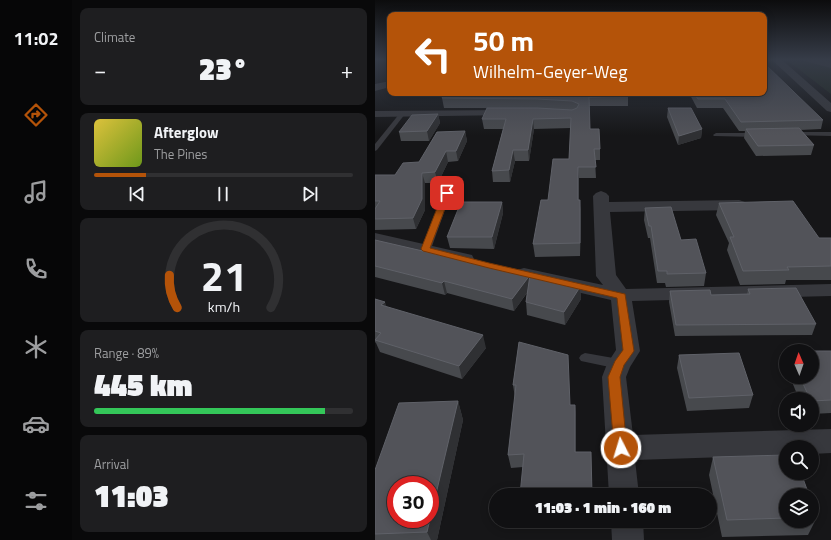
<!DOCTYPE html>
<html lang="en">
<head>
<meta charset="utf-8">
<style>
  :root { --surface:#101012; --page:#1e1e20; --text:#f1f3f6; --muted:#9c9d9f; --line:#303032; --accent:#b45309 }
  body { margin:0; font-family:"Titillium Web",sans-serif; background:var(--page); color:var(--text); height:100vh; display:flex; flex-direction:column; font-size:15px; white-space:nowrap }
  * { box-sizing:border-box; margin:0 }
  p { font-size:13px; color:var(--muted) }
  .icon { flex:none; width:22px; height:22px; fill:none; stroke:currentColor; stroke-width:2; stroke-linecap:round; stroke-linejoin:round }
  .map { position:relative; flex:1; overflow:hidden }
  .side { display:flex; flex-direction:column; gap:8px; padding:8px; background:#09090a; width:303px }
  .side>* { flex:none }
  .top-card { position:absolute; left:12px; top:12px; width:380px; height:84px; border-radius:8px; box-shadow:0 2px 10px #0003,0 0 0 1px var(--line); background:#b45309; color:#fff; overflow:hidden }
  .needle { width:26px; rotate:358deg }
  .fabs { position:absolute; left:404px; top:344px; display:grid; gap:8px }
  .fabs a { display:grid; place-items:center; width:40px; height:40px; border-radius:50%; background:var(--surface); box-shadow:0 2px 10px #0003,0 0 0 1px var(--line); font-size:20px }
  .speed { position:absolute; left:12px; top:476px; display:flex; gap:8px; font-size:20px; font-weight:700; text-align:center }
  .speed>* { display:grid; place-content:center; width:52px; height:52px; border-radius:50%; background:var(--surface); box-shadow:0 2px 10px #0003,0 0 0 1px var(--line); line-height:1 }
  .speed .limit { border:6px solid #d22; background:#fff; color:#111 }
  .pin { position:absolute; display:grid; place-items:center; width:34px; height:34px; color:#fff; margin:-17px; border-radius:8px; box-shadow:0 2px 6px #0006 }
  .me { position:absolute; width:44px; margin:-22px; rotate:355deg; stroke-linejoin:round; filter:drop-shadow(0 0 3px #0008) }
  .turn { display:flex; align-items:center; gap:14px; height:84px; padding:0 20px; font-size:18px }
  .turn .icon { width:52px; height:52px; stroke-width:2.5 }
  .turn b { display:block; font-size:28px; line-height:34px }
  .big { font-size:30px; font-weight:800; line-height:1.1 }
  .side .tile { flex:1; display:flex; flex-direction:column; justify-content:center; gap:6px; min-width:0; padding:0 14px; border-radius:8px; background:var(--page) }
  .side .dial { align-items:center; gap:0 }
  .dial svg { height:104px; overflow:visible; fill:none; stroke:var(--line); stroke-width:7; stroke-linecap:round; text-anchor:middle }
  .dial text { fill:var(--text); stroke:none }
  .song { display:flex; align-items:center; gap:12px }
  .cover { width:48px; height:48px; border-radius:6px; background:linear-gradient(135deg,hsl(50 70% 55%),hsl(80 70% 35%)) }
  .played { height:4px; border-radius:2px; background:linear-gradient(90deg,var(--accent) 20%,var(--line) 20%) }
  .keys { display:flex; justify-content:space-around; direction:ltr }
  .heat { display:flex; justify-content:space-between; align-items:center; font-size:22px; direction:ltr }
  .charge { height:6px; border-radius:3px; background:linear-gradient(90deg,#34c759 89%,var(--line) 0) }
  .trip { position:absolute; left:114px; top:488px; width:228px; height:40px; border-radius:20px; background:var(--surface); box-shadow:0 2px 10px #0003,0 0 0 1px var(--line); font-weight:800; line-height:40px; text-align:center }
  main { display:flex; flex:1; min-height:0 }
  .tab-bar { display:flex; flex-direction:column; width:72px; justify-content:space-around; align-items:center; background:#060607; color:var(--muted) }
  .tab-bar .icon { width:28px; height:28px }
  .tab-bar .selected { color:var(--accent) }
  .tab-bar b { font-size:18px; color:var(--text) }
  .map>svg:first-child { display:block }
</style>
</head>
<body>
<main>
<nav class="tab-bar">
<b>11:02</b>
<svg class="icon selected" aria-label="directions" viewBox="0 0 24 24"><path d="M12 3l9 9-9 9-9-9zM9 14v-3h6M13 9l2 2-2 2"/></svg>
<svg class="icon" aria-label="music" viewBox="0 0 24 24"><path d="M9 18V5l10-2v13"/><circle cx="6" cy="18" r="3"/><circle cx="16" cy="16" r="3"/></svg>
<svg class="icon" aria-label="phone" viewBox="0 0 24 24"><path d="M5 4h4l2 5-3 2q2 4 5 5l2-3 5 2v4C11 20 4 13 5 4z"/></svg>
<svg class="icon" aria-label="climate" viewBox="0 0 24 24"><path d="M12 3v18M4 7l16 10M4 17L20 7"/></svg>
<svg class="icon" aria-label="car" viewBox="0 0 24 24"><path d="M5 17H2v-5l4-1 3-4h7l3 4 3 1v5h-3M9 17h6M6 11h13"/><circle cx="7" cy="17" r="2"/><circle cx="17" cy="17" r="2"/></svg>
<svg class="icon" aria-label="filters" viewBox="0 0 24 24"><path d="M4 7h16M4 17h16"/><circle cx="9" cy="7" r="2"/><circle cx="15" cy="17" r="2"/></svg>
</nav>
<section class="side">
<div class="tile"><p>Climate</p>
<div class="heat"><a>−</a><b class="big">23°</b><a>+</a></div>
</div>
<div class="tile">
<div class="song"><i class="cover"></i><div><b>Afterglow</b><p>The Pines</p></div></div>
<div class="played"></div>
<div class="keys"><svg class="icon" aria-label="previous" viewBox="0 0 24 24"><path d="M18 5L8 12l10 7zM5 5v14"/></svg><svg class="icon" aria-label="pause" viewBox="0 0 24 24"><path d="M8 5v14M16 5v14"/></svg><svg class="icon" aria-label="next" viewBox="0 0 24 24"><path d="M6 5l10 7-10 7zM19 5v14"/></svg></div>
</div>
<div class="tile dial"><svg viewBox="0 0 100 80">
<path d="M14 69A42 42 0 1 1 86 69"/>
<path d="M14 69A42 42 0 0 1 8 44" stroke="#b45309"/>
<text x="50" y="56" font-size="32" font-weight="700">21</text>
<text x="50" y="72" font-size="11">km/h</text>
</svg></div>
<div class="tile"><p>Range · 89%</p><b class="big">445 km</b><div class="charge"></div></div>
<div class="tile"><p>Arrival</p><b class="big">11:03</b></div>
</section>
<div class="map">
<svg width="456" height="540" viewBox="0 0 456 540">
  <rect width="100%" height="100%" fill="#161618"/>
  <path fill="#1e261f" d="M418,59L456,67V94L413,61Z"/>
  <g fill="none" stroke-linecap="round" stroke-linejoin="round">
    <g fill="#37383d" fill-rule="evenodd">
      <path d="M25,113L30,114L2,150L0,151V144Z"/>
      <path d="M416,132H456V136L414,135L413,134Z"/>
      <path d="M341,133H382L385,135L382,137L339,136L338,135Z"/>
      <path d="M69,191H75L76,193L56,249L54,251H48L46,249Z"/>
      <path d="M210,353L244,359L248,361L250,364L248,367L244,369L206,361L204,358L206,355Z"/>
    </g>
    <g fill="#37383d" fill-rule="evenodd">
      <path d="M396,59H406L456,103V112L452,111Z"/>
      <path d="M135,110L141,113L139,115L0,117V111Z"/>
      <path d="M226,191L231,193L234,196V202L364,200L370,202L372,205L370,208L364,210L235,212L241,275L251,289L456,284V296L257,301L265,351L255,367L251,377L258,435L456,429V453L437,454V447H411V455L260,460L264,495H234L227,377L232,364L241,350L236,300L142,278L139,274L142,270L149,268L228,285L221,276L218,196L221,193Z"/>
      <path d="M0,233L97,255L99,259L97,263L90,265L0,243Z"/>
      <path d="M236,521H268L269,540H237Z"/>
    </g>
    <g fill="#37383d" fill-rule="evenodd">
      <path d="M427,59H446L456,62V68L429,61Z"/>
      <path d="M15,81V87L0,91V84Z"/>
    </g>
  </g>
  <g fill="#47494d">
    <path d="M314,93H389L448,120L446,129L425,130L439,145L436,155L381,156L369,138L370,131H364L348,108H322Z"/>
    <path d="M253,96V106H214L215,129L225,149V160H220L221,178H204V200L206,212L205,256L160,257L158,244L173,200L194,159L196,128L159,129L154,161H140L135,182H118L117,171L128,129H109L107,119L121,108H69L67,98Z"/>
    <path d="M293,108L327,129L326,138L303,145L292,117Z"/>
    <path d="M63,114L65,123L54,141H26L24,132Z"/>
    <path d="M90,131L92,141L83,161L73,162L63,183H50V210L41,229L0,230V175H20L44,162Z"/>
    <path d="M127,202L128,213L119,249L75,248L72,237Z"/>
    <path d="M344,203L444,238H456V280H411L410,284L365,285L352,250L354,243L341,215Z"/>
    <path d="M270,208L306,240L331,273L329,286L291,287L290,283H282L275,238H273L269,220Z"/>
    <path d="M0,240L205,287L206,299L190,325L152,315L151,302L152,293L139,311L72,293L70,295L0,277Z"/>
    <path d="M373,289L441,324L437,335L300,336L294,302L295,291L336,295L372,294Z"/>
    <path d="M0,299L11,307L111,348L87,379L5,352L1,343L0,342Z"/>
    <path d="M144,342L195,405H200L201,418L148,467L136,468L133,455L140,398L138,385Z"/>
    <path d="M456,351V413L437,414V399H424L415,377H437Z"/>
    <path d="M304,355L378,395L374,408L312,411L302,368Z"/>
    <path d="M411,360V369L409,365Z"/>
    <path d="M83,401L88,420L62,540H0V470Z"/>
    <path d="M338,457L411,495V521H437V503L442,517L433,535L347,537L334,475Z"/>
    <path d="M144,521H218V526L146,529Z"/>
  </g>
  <g fill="#2f3033">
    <path d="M63,114L65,123L54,141L52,131Z"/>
    <path d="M158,119L159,129L154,161L153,150Z"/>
    <path d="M327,129L326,138L303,145L304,136Z"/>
    <path d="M90,131L92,141L83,161L81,151Z"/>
    <path d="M138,150L140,161L135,182L134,170Z"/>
    <path d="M71,151L73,162L63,183L60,172Z"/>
    <path d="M203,167L204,178V212L203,200Z"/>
    <path d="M47,173L50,183V210L41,229L38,218Z"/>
    <path d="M205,200L206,212L205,256Z"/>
    <path d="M127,202L128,213L119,249L117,237Z"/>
    <path d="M155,275L156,287L139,311L137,299Z"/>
    <path d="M69,281L72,293L70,295L67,283Z"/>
    <path d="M205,287L206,299L190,325L189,312Z"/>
    <path d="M10,302L14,314L6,305Z"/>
    <path d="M108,335L111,348L87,379L84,366Z"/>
    <path d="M83,401L88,420L62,540H56L52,532Z"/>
    <path d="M200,405L201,418V465L200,452Z"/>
  </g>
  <g fill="#525359" stroke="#5f6168" fill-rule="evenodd">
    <path d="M389,63L448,120L366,122L350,99H323L319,93H389Z"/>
    <path d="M70,93H252L253,96L214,97L215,129H224L225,149H219L221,167H203V200H205V243L158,244L166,200H173L178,159H194L196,118L158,119L153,150H138L134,170L117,171L131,119H107L112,108H162L197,110L202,108L204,104L197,101L162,99L67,98Z"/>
    <path d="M293,108H316L327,129L304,136Z"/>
    <path d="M63,114L52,131L24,132L37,115Z"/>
    <path d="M424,128L439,145L383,146L371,129Z"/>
    <path d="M90,131L81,151H71L60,172L47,173V199L38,218L0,219V209L5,201H0V175H20L28,163L44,162L62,132Z"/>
    <path d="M418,201L444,238H456V266L412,267L414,270L368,271L355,237H359L344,203Z"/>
    <path d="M86,202H127L117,237H72Z"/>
    <path d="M296,207L306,240L321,239L331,273L292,274V271H283L276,226H274L270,208Z"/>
    <path d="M0,240L65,255V253L205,287L189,312L151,302L155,275L137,299L69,281L67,283L0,266Z"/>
    <path d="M421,288L441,324L301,325L295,291L335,290L336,295L375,294L373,289Z"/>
    <path d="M0,299L10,302L6,305L108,335L84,366L0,340L6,333L0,331Z"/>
    <path d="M144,342L193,355L195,405H200V452H216L217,495H145L149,454L133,455L141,385H138Z"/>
    <path d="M437,351H456V400L437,401V399H435L425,377H437Z"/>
    <path d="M364,353L378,395L314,398L304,355Z"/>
    <path d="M83,401L52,532L0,534V470L24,403ZM21,485H55V519H21Z"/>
    <path d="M411,455V473H426L434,495H411V518L352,520L338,457Z"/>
    <path d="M437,503L442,517L437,518Z"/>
  </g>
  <linearGradient id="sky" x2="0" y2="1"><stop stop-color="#0c0c0d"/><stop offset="0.44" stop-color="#363c48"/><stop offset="1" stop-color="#363c48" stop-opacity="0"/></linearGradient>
  <rect width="456" height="135" fill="url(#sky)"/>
  <path fill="#b45309" stroke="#753606" d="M72,191L76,193L55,248L114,263L250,294L259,351L249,365L245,377L252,448L250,452L246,454L241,452L239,448L233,377L240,361L248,350L242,298L114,268L48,251L46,249L68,193Z"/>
</svg>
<div class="fabs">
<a><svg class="needle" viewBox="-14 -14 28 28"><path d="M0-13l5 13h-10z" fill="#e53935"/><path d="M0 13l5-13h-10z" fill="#9c9d9f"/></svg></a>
<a><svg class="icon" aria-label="sound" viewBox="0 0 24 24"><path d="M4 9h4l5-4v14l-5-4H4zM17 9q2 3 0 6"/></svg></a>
<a><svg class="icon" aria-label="search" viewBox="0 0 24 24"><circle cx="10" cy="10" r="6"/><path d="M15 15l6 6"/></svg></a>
<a><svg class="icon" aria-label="layers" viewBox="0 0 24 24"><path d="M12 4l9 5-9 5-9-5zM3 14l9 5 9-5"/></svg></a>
</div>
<div class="speed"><div class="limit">30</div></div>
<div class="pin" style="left:72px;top:193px;background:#d93025"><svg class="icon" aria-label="arrive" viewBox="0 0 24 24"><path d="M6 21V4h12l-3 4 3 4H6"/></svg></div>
<svg class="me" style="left:246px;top:448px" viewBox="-20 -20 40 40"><circle r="17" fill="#b45309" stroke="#fff" stroke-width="3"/><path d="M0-11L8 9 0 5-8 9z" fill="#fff"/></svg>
<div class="trip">11:03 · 1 min · 160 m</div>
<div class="top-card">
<div class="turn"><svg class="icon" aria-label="left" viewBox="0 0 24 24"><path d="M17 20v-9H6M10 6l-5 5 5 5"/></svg><div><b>50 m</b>Wilhelm-Geyer-Weg</div></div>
</div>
</div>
</main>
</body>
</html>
